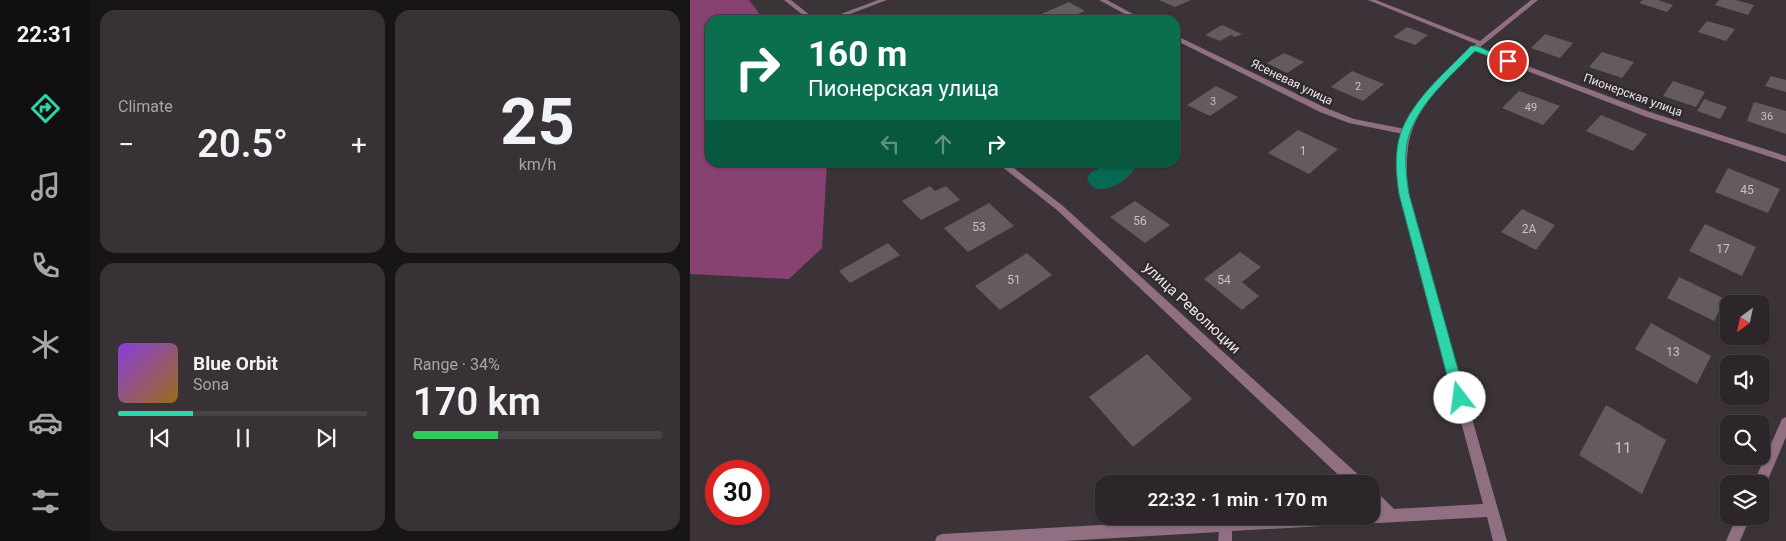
<!DOCTYPE html>
<html lang="en">
<head>
<meta charset="utf-8">
<style>
  :root { --surface:#2c262a; --page:#383236; --text:#f1f3f6; --muted:#a6a5a8; --line:#484347; --accent:#2fd4aa }
  body { margin:0; font-family:Roboto,sans-serif; background:var(--page); color:var(--text); height:100vh; display:flex; flex-direction:column; font-size:19px; white-space:nowrap }
  * { box-sizing:border-box; margin:0 }
  p { font-size:16px; color:var(--muted) }
  .icon { flex:none; width:28px; height:28px; fill:none; stroke:currentColor; stroke-width:2; stroke-linecap:round; stroke-linejoin:round }
  .map { position:relative; flex:1; overflow:hidden }
  .details { display:flex; flex-direction:column; gap:10px; padding:10px; background:#181517; width:600px }
  .details>* { flex:none }
  .top-card { position:absolute; left:15px; top:15px; width:475px; height:152px; border-radius:15px; box-shadow:0 1px 4px #0004,0 0 0 1px var(--line); background:#0b6e4f; color:#fff; overflow:hidden }
  .needle { width:32px; rotate:213deg }
  .fabs { position:absolute; left:1030px; top:295px; display:grid; gap:10px }
  .fabs a { display:grid; place-items:center; width:50px; height:50px; border-radius:10px; background:var(--surface); box-shadow:0 1px 4px #0004,0 0 0 1px var(--line); font-size:25px }
  .speed { position:absolute; left:15px; top:460px; display:flex; gap:10px; font-size:25px; font-weight:700; text-align:center }
  .speed>* { display:grid; place-content:center; width:65px; height:65px; border-radius:50%; background:var(--surface); box-shadow:0 1px 4px #0004,0 0 0 1px var(--line); line-height:1 }
  .speed .limit { border:8px solid #d22; background:#fff; color:#111 }
  .pin { position:absolute; display:grid; place-items:center; width:42px; height:42px; color:#fff; margin:-21px; border:2px solid #fff; border-radius:50%; box-shadow:0 1px 5px #0007 }
  .me { position:absolute; width:55px; margin:-28px; rotate:345deg; stroke-linejoin:round; filter:drop-shadow(0 0 4px #0008) }
  .turn { display:flex; align-items:center; gap:18px; height:105px; padding:0 20px; font-size:22px }
  .turn .icon { width:65px; height:65px; stroke-width:2.5 }
  .turn b { display:block; font-size:35px; line-height:42px }
  .lanes { display:flex; align-items:center; height:48px; padding:0 20px; background:#0003; justify-content:center; gap:25px; direction:ltr }
  .lanes .off { opacity:.35 }
  .big { font-size:38px; font-weight:600; line-height:1.1 }
  .details .widget { flex:1; display:flex; flex-direction:column; justify-content:center; gap:8px; min-width:0; padding:0 18px; border-radius:15px; background:var(--page) }
  .details .dial { align-items:center; gap:0 }
  .dial b { font-size:65px; line-height:1 }
  .song { display:flex; align-items:center; gap:15px }
  .cover { width:60px; height:60px; border-radius:8px; background:linear-gradient(135deg,hsl(270 70% 55%),hsl(40 70% 35%)) }
  .played { height:5px; border-radius:2px; background:linear-gradient(90deg,var(--accent) 30%,var(--line) 30%) }
  .keys { display:flex; justify-content:space-around; direction:ltr }
  .heat { display:flex; justify-content:space-between; align-items:center; font-size:28px; direction:ltr }
  .charge { height:8px; border-radius:4px; background:linear-gradient(90deg,#34c759 34%,var(--line) 0) }
  .details .tiles { flex:1; display:grid; gap:10px; grid-template-columns:repeat(2,1fr) }
  .trip { position:absolute; left:405px; top:475px; width:285px; height:50px; border-radius:15px; background:var(--surface); box-shadow:0 1px 4px #0004,0 0 0 1px var(--line); font-weight:600; line-height:50px; text-align:center }
  main { display:flex; flex:1; min-height:0 }
  .menu { display:flex; flex-direction:column; width:90px; justify-content:space-around; align-items:center; background:#120f11; color:var(--muted) }
  .menu .icon { width:35px; height:35px }
  .menu .selected { color:var(--accent) }
  .menu b { font-size:22px; color:var(--text) }
  .map>svg:first-child { display:block }
</style>
</head>
<body>
<main>
<nav class="menu">
<b>22:31</b>
<svg class="icon selected" aria-label="directions" viewBox="0 0 24 24"><path d="M12 3l9 9-9 9-9-9zM9 14v-3h6M13 9l2 2-2 2"/></svg>
<svg class="icon" aria-label="music" viewBox="0 0 24 24"><path d="M9 18V5l10-2v13"/><circle cx="6" cy="18" r="3"/><circle cx="16" cy="16" r="3"/></svg>
<svg class="icon" aria-label="phone" viewBox="0 0 24 24"><path d="M5 4h4l2 5-3 2q2 4 5 5l2-3 5 2v4C11 20 4 13 5 4z"/></svg>
<svg class="icon" aria-label="climate" viewBox="0 0 24 24"><path d="M12 3v18M4 7l16 10M4 17L20 7"/></svg>
<svg class="icon" aria-label="car" viewBox="0 0 24 24"><path d="M5 17H2v-5l4-1 3-4h7l3 4 3 1v5h-3M9 17h6M6 11h13"/><circle cx="7" cy="17" r="2"/><circle cx="17" cy="17" r="2"/></svg>
<svg class="icon" aria-label="filters" viewBox="0 0 24 24"><path d="M4 7h16M4 17h16"/><circle cx="9" cy="7" r="2"/><circle cx="15" cy="17" r="2"/></svg>
</nav>
<section class="details">
<div class="tiles">
<div class="widget"><p>Climate</p>
<div class="heat"><a>−</a><b class="big">20.5°</b><a>+</a></div>
</div>
<div class="widget dial"><b>25</b><p>km/h</p></div>
<div class="widget">
<div class="song"><i class="cover"></i><div><b>Blue Orbit</b><p>Sona</p></div></div>
<div class="played"></div>
<div class="keys"><svg class="icon" aria-label="previous" viewBox="0 0 24 24"><path d="M18 5L8 12l10 7zM5 5v14"/></svg><svg class="icon" aria-label="pause" viewBox="0 0 24 24"><path d="M8 5v14M16 5v14"/></svg><svg class="icon" aria-label="next" viewBox="0 0 24 24"><path d="M6 5l10 7-10 7zM19 5v14"/></svg></div>
</div>
<div class="widget"><p>Range · 34%</p><b class="big">170 km</b><div class="charge"></div></div>
</div>
</section>
<div class="map">
<svg width="1096" height="541" viewBox="0 0 1096 541">
  <rect width="100%" height="100%" fill="#3b3338"/>
  <path fill="#884271" d="M0,0H59L74,20H20V162L137,163L132,248L99,279L0,274Z"/>
  <path fill="#066952" d="M416,163V162L447,163C443,179 405,204 397,178L401,173Z"/>
  <g fill="#635b60">
    <path d="M469,0H501L485,7Z"/>
    <path d="M953,0H968L983,5L977,12L949,3Z"/>
    <path d="M1029,0H1046L1064,5L1058,15L1025,5Z"/>
    <path d="M379,2L395,11L374,20H358L349,15Z"/>
    <path d="M1017,21L1045,29L1036,41L1008,32Z"/>
    <path d="M532,25L552,34L545,37L541,35L530,41L515,35Z"/>
    <path d="M717,27L738,35L725,45L703,37Z"/>
    <path d="M855,34L883,43L870,58L841,48Z"/>
    <path d="M912,52L944,62L932,78L899,67Z"/>
    <path d="M594,53L614,62L597,73L577,63Z"/>
    <path d="M662,71L694,84L673,101L641,87Z"/>
    <path d="M1081,76L1096,80V92L1075,86Z"/>
    <path d="M983,81L1015,92L1006,107L973,96Z"/>
    <path d="M526,86L548,97L520,116L497,105Z"/>
    <path d="M829,91L870,106L853,125L812,108Z"/>
    <path d="M1014,99L1037,107L1030,119L1007,111Z"/>
    <path d="M1064,102L1096,111V134L1057,121Z"/>
    <path d="M911,115L957,134L943,151L896,131Z"/>
    <path d="M608,130L648,149L619,174L578,153Z"/>
    <path d="M1038,168L1090,189L1078,213L1025,192Z"/>
    <path d="M240,186L245,191L256,186L270,200L231,220L212,201Z"/>
    <path d="M445,201L480,225L455,243L420,217Z"/>
    <path d="M299,203L324,226L278,252L254,228Z"/>
    <path d="M832,209L865,225L846,250L811,232Z"/>
    <path d="M1015,224L1066,247L1052,276L999,251Z"/>
    <path d="M198,243L210,255L160,283L149,271Z"/>
    <path d="M550,252L571,267L552,282L569,296L552,310L514,279Z"/>
    <path d="M337,253L362,275L310,310L285,286Z"/>
    <path d="M989,277L1035,299L1024,321L977,298Z"/>
    <path d="M961,323L1021,356L1007,384L945,349Z"/>
    <path d="M457,354L502,399L443,447L399,397Z"/>
    <path d="M916,405L976,440L952,494L889,455Z"/>
  </g>
  <g fill="none" stroke-linecap="round" stroke-linejoin="round">
    <g fill="#906f83" fill-rule="evenodd">
      <path d="M94,0H101L126,20H119Z"/>
      <path d="M188,0H197L144,20H135Z"/>
      <path d="M409,0H417L454,20H446Z"/>
      <path d="M678,0H686L790,41L841,0H848L789,48L960,112L1096,156V162L954,116L785,51C758,78 723,107 718,148C716,163 717,178 718,194L817,541H803L797,517L542,531V541H528L529,532L374,541H245L247,536L252,534L569,516H681V510H686L681,505V489L686,491L704,509L793,504L710,194C708,173 707,154 713,134L659,123L630,112L485,40V35L487,36L636,108L664,119L715,129L723,111L736,94L786,44Z"/>
      <path d="M306,162H316L373,206L673,479L674,484H658L367,210Z"/>
      <path d="M1096,417V437L1074,489L1071,490V484H1063L1092,419Z"/>
      <path d="M1047,516H1061L1050,541H1036Z"/>
    </g>
  </g>
  <path fill="#2fd4aa" stroke="#1f8a6e" d="M781,46H787L822,61L816,63L785,51C762,75 732,100 720,132C713,151 716,174 719,194L776,398L774,403L770,404L765,403L763,398L709,194C706,174 704,152 711,132C724,98 756,72 781,46Z"/>
  <g text-anchor="middle" stroke-width="5" stroke-linejoin="round" paint-order="stroke">
    <g font-size="11" fill="#c8c2c6">
      <text x="668" y="90">2</text>
      <text x="523" y="105">3</text>
      <text x="841" y="111">49</text>
      <text x="1077" y="120">36</text>
    </g>
    <g font-size="12" fill="#eae5e8" stroke="#30292d">
      <text transform="translate(602 82) rotate(26)" y="4">Ясеневая улица</text>
      <text transform="translate(943 95) rotate(20)" y="4">Пионерская улица</text>
    </g>
    <g font-size="12" fill="#c8c2c6">
      <text x="613" y="155">1</text>
      <text x="1057" y="194">45</text>
      <text x="450" y="225">56</text>
      <text x="289" y="231">53</text>
      <text x="839" y="233">2А</text>
      <text x="1033" y="253">17</text>
      <text x="324" y="284">51</text>
      <text x="534" y="284">54</text>
      <text x="983" y="356">13</text>
    </g>
    <g font-size="15" fill="#eae5e8" stroke="#30292d">
      <text transform="translate(502 308) rotate(43)" y="5">улица Революции</text>
    </g>
    <g font-size="15" fill="#c8c2c6">
      <text x="933" y="453">11</text>
    </g>
  </g>
</svg>
<div class="fabs">
<a><svg class="needle" viewBox="-14 -14 28 28"><path d="M0-13l5 13h-10z" fill="#e53935"/><path d="M0 13l5-13h-10z" fill="#a6a5a8"/></svg></a>
<a><svg class="icon" aria-label="sound" viewBox="0 0 24 24"><path d="M4 9h4l5-4v14l-5-4H4zM17 9q2 3 0 6"/></svg></a>
<a><svg class="icon" aria-label="search" viewBox="0 0 24 24"><circle cx="10" cy="10" r="6"/><path d="M15 15l6 6"/></svg></a>
<a><svg class="icon" aria-label="layers" viewBox="0 0 24 24"><path d="M12 4l9 5-9 5-9-5zM3 14l9 5 9-5"/></svg></a>
</div>
<div class="speed"><div class="limit">30</div></div>
<div class="pin" style="left:818px;top:61px;background:#d93025"><svg class="icon" aria-label="arrive" viewBox="0 0 24 24"><path d="M6 21V4h12l-3 4 3 4H6"/></svg></div>
<svg class="me" style="left:770px;top:398px" viewBox="-20 -20 40 40"><circle r="19" fill="#fff"/><path d="M0-13L10 11 0 6-10 11z" fill="#2fd4aa"/></svg>
<div class="trip">22:32 · 1 min · 170 m</div>
<div class="top-card">
<div class="turn"><svg class="icon" aria-label="right" viewBox="0 0 24 24"><path d="M7 20v-9h11M14 6l5 5-5 5"/></svg><div><b>160 m</b>Пионерская улица</div></div>
<div class="lanes"><svg class="icon off" aria-label="left" viewBox="0 0 24 24"><path d="M17 20v-9H6M10 6l-5 5 5 5"/></svg><svg class="icon off" aria-label="ahead" viewBox="0 0 24 24"><path d="M12 20V5M6 11l6-6 6 6"/></svg><svg class="icon" aria-label="right" viewBox="0 0 24 24"><path d="M7 20v-9h11M14 6l5 5-5 5"/></svg></div>
</div>
</div>
</main>
</body>
</html>
